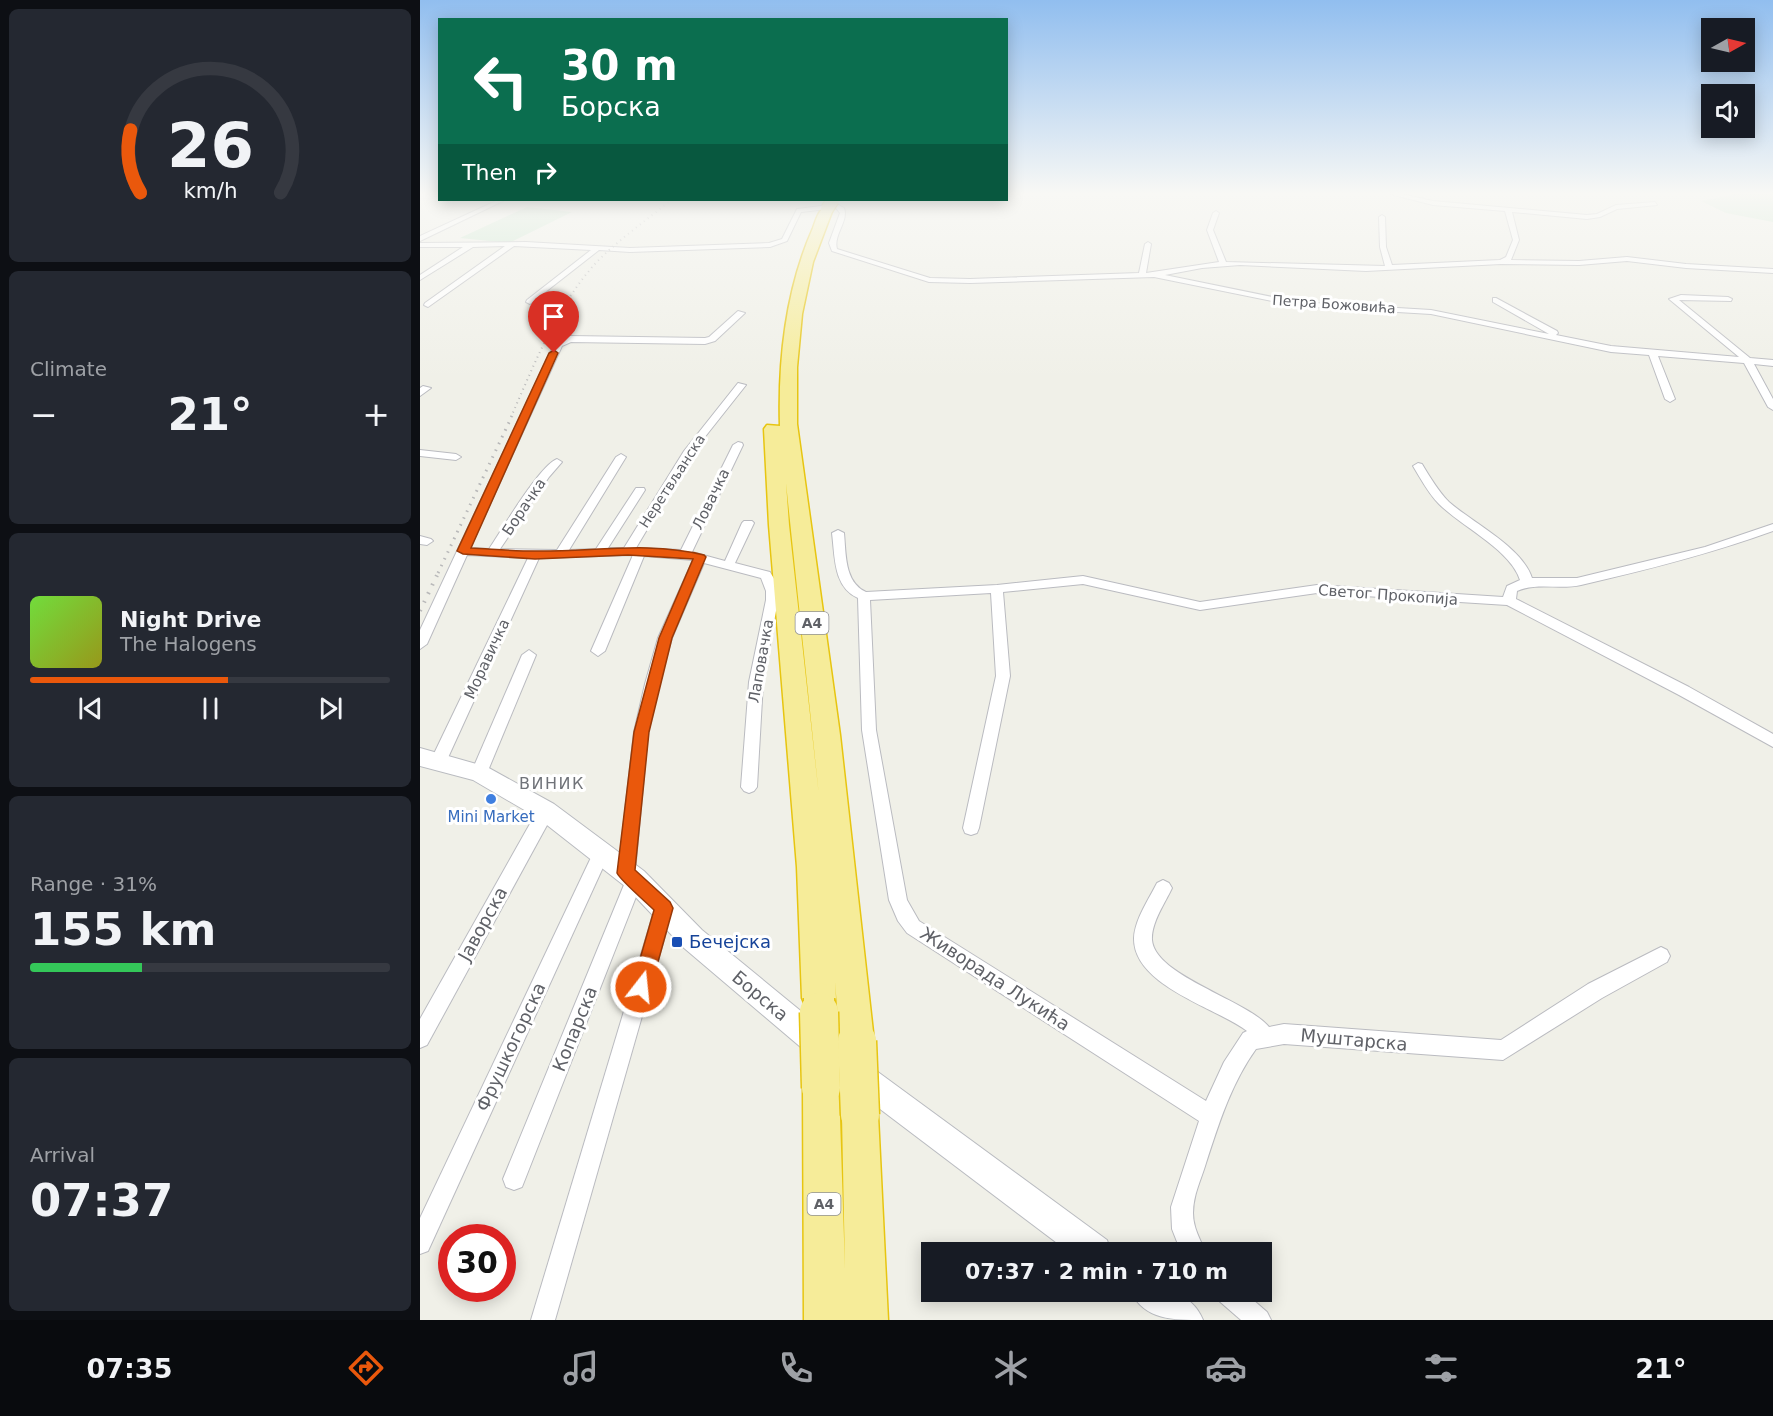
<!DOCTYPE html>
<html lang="en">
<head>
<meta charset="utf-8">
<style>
  :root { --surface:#171b24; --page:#242831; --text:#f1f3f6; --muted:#9ea1a6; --line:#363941; --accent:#ea580c }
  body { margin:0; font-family:"DejaVu Sans",sans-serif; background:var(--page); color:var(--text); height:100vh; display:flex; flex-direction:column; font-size:22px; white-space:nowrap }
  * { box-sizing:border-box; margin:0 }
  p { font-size:20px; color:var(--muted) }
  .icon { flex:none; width:33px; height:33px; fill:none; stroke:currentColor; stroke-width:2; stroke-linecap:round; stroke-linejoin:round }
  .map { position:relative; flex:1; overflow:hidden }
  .sheet { display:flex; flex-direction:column; gap:9px; padding:9px; background:#0d0f14; width:420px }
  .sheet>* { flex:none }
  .top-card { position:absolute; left:18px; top:18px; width:570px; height:183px; border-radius:0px; box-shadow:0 3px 15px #0003; background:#0b6e4f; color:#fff; overflow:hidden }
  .needle { width:39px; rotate:82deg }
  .tools { position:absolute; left:1281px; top:18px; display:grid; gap:12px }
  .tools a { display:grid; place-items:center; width:54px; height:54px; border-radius:0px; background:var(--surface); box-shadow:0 3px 15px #0003; font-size:30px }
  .speed { position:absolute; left:18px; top:1224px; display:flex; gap:12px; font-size:30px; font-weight:700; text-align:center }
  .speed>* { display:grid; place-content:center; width:78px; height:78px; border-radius:50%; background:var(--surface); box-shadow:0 3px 15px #0003; line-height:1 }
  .speed .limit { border:9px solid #d22; background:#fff; color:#111 }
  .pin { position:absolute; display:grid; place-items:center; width:51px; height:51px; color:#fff; margin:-62px -26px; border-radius:50% 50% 50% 0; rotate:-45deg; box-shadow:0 0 6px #0007 }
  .pin .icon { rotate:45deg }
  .me { position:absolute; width:66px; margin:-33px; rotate:16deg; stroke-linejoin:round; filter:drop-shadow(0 0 4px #0008) }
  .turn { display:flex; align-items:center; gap:21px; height:126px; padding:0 24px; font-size:27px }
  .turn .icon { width:78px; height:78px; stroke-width:2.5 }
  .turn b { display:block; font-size:42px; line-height:51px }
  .then { display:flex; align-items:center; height:57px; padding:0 24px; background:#0003; gap:12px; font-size:22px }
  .big { font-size:45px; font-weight:700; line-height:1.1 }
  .sheet .widget { flex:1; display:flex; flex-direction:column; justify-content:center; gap:9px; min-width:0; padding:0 21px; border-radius:9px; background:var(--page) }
  .sheet .dial { align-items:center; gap:0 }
  .dial svg { height:156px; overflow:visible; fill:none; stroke:var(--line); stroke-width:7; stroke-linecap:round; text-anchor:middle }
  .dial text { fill:var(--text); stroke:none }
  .song { display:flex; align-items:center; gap:18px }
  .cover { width:72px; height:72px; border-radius:9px; background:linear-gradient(135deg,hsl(100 70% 55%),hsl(60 70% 35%)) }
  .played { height:6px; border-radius:3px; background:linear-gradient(90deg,var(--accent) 55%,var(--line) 55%) }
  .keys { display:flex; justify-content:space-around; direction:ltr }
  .heat { display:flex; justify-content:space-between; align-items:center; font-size:33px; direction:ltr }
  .charge { height:9px; border-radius:4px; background:linear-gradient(90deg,#34c759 31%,var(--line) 0) }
  .trip { position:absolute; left:501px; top:1242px; width:351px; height:60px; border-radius:0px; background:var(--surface); box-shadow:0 3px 15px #0003; font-weight:700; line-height:60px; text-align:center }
  .menu { display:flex; height:96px; justify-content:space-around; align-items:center; background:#090b0e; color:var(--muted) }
  .menu .icon { width:42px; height:42px }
  .menu .selected { color:var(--accent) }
  .menu b { font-size:27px; color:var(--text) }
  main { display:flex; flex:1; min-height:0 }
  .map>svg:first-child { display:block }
</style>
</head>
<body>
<main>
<section class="sheet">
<div class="widget dial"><svg viewBox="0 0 100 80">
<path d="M14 69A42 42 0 1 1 86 69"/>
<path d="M14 69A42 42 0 0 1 9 37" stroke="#ea580c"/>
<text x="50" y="56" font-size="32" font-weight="700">26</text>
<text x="50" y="72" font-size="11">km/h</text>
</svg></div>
<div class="widget"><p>Climate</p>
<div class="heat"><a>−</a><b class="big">21°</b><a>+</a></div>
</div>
<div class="widget">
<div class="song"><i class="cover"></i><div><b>Night Drive</b><p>The Halogens</p></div></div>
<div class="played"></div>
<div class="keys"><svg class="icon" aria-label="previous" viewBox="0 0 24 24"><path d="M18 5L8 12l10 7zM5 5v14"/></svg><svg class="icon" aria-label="pause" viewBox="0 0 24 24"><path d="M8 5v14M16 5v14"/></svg><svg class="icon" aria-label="next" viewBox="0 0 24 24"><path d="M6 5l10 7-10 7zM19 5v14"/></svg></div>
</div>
<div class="widget"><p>Range · 31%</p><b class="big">155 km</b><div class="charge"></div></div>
<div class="widget"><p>Arrival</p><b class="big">07:37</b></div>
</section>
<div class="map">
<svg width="1353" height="1320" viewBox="0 0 1353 1320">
  <rect width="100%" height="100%" fill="#f0f0e8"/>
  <g fill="#c7e5cc">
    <path d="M1316,194H1353V222L1306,213L1281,201Z"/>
    <path d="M107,207L152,212L89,243L40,238Z"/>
  </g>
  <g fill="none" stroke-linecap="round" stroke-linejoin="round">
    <g stroke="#babbc0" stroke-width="2">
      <g id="street">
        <path d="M970,194H981L1013,201L1167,215L1177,214L1196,205L1235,202L1237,205L1197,209L1180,217L1167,219L1092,212L1099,240L1091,260L1159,261L1207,257L1266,264L1353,269V273L1266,268L1207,261L1159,265L1081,264L946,271L820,265L782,268L745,275L877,302L1011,310L1129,334L1073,302V298H1076L1137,331L1138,333L1136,335L1191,346L1319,357L1249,299L1261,295L1308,297L1312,299L1311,301L1259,300L1330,358L1353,360V366L1334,364L1353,399V410L1348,407L1324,363L1238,356L1255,399L1250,402L1245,399L1229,355L1191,352L1011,314L877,306L734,277L550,283L509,282L412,251L409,243L420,213L416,208L381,212L367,241L350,247L210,252L179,250L110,304L106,302L107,300L171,250L94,246L8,307L4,305L5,303L85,246L53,247L0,280V275L43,247H0V243L106,242L210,248L349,243L362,239L377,209L417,204L424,208C429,221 413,235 417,249L510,278L550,279L719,273L725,244L728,242L731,244L726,273L799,262L787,230L793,213L796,211L799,213L793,230L806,262L965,266L960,247L959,217L962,215L965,217L966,247L972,265L1080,260L1086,257L1093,240L1085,211L1013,205Z"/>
        <path d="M78,200H85L0,241V236Z"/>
        <path d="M318,311L325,313L295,341L285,344L151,342L142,346L50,548L69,549C81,531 120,465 137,459L142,462L129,477L80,549L137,550L196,457L201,454L206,457L149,550L176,549L216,488H224L225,490L188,548H204L264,451L318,383L326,385L273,452L216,548L261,550L313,445L318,442L322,443L323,445L272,552L305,561L322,523L324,521H332L334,523L315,563L350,572L356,582L358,600L343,682L337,787L334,791L329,793L324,791L321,787L329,682L346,600V591L341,578L284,563L252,638L239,684L228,732L215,872L221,874L223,879L102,1187L94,1190L86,1187L83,1179L206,880L200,878L198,873L214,732L225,684L238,638L273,560L224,556L185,651L178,656L171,651L213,555L119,558L26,762L23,766L18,768L13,766L10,762L108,558L47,555L7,644L0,649V630L135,342L150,336L285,338L289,337Z"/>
        <path d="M3,386L11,388L0,396V388Z"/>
        <path d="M0,450L36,454L41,457L36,460L0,456Z"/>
        <path d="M998,463L1002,464C1010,477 1018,491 1029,502C1053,523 1102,547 1112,578H1157L1285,547L1353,524V531C1290,554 1226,570 1161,585C1139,590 1118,582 1097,591L1096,599L1269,687L1353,734V747L1259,695L1087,605L897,593L780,610L663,584L583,592L590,676L559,828L557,833L551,835L545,833L543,828L576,676L571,593L450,600L456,730L487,900L499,921L786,1101L804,1062L823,1033L827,1031C797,1008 713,986 714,938C715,919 729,899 737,883L743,880L749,883L752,888C745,903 731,923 732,940C735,976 827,1000 849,1027L864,1024L1081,1040L1168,984L1235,950L1241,947L1247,950L1250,956L1247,962L1182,998L1083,1060L864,1044L836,1049C811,1084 799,1123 786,1163C781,1180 773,1195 773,1213C773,1228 780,1238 785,1252H761L752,1229L751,1207L779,1121L487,933L478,921L469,900L442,730L438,598C413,587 415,556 412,533L418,530L424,533C426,553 424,582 446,592L577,585L663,576L780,602L897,585L1083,597L1087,586L1100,580C1091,550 1042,527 1019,504C1008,493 1001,479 993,466Z"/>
        <path d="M0,536L11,539L13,541L7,545L0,544Z"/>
        <path d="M109,650L116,655L67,773L64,777L59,779L54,777L51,773L102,655Z"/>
        <path d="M126,804L132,806L134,811L132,816L7,1045L0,1048V1019L120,806Z"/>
        <path d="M182,845L188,847L190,852L8,1251L0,1254V1218L176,847Z"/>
        <path d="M244,900L250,902L253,908L135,1320H111L235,908L238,902Z"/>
        <path d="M794,1292H824L847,1312L851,1320H821L798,1300Z"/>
      </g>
    </g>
    <g stroke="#b9bbc0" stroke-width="2">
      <g id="secondary">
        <path d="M0,748L67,767L134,804L224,871L282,930L410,1035L414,1045L410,1055L400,1059L390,1055L264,948L206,887L118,818L53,780L0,766Z"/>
        <path d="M437,1060L447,1064L687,1240L691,1252H649L427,1084L423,1074L427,1064Z"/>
        <path d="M711,1292C741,1289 770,1289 783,1320C753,1320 725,1320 711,1292Z"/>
      </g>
    </g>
    <g stroke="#e7c511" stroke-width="3">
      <g id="highway">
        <path d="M407,206L413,209L393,262L382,314L377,367V424L420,735L454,1041L449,1053L437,1058L425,1053L420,1041L415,982L416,998L411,1010L399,1015L387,1010L382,998L377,867L349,525L344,429L347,425L360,426C358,359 366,289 393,228C396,220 399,208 407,206ZM366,483L399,796L369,525Z"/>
        <path d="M401,1070L414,1075L419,1088L425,1269L422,1115L427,1102L440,1097L453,1102L458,1115L468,1320H384L383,1088L388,1075Z"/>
      </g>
    </g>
    <use href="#street" fill="#fff" fill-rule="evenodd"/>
    <use href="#secondary" fill="#fff" fill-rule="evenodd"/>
    <use href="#highway" fill="#f6ec99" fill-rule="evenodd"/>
    <path stroke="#b8b8b9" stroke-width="2" stroke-dasharray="1 4" stroke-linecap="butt" d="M91,417C114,365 136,308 174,265C195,242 227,220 251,200"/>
    <path stroke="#b8b8b9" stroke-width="3" stroke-dasharray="1.5 6" stroke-linecap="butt" d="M18,573L92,416"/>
    <path stroke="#b8b8b9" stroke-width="4" stroke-dasharray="1.5 8" stroke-linecap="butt" d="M0,611L19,571"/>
    <g stroke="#e7c511" stroke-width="14" stroke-linecap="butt">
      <path id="highway-bridge-far2" d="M407,209L413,200"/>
    </g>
    <g stroke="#e7c511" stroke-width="33" stroke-linecap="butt">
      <path id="highway-bridge-far1" d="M399,998V1013"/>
    </g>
    <g stroke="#e7c511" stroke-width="41" stroke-linecap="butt">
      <g id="highway-bridge">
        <path d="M399,1012L401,1088"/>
        <path d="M437,1041L440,1115"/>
      </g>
    </g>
    <use href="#highway-bridge-far2" stroke="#f6ec99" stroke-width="12"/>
    <use href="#highway-bridge-far1" stroke="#f6ec99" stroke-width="30"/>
    <use href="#highway-bridge" stroke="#f6ec99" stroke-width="38"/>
  </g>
  <linearGradient id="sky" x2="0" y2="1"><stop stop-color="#91beef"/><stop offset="0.51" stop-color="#f8f8f5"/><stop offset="1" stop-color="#f8f8f5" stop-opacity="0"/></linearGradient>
  <rect width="1353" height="379" fill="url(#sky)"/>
  <path fill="#ea580c" stroke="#983908" stroke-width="1.5" d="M134,350L138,353L51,548C72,549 93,551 115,551C171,552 229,541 284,555L286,557L252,638L229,732L215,870L250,902L253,908L231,987L228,993L221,996L215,993L212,987L234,910C226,902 201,881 197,873L214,732L239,638L273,559L208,555L115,559L43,554L37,551L129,353Z"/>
  <circle fill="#3f7fe0" stroke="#fff" stroke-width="2" cx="71" cy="799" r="6"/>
  <rect fill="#1a4fb4" stroke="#fff" stroke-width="2" x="251" y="936" width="12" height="12" rx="3"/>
  <g text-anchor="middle" stroke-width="6" stroke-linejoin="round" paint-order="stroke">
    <g font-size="14" fill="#5f6167" stroke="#fff">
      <text transform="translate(914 304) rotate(4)" y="5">Петра Божовића</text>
      <text transform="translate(252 481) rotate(-57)" y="5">Неретвљанска</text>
    </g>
    <g fill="#fff" stroke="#8f9095" stroke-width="1.5">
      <rect x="375.5" y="612" width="33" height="22" rx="4.5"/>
      <rect x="387.5" y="1193" width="33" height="22" rx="4.5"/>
    </g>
    <g font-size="14" font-weight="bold" fill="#5f6167">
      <text x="392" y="628">A4</text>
      <text x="404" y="1209">A4</text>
    </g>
    <g font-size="15" fill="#5f6167" stroke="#fff">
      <text transform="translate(291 499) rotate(-64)" y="5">Ловачка</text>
      <text transform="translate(104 507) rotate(-56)" y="5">Борачка</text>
      <text transform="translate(968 595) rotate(4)" y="5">Светог Прокопија</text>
      <text transform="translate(67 659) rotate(-65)" y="5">Моравичка</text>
      <text transform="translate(341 661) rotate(-80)" y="5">Лаповачка</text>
    </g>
    <g font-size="15" fill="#366cbe" stroke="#fff">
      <text x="71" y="822">Mini Market</text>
    </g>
    <g font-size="16" letter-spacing="1.5" fill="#707379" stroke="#fff">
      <text x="132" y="789">ВИНИК</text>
    </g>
    <g font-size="18" fill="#5f6167" stroke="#fff">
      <text transform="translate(63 924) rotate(-61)" y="6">Јаворска</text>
      <text transform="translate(575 979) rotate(33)" y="6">Живорада Лукића</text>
      <text transform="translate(340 996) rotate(40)" y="6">Борска</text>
      <text transform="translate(155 1029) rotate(-68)" y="6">Копарска</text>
      <text transform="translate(934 1040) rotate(5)" y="6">Муштарска</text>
      <text transform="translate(91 1047) rotate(-65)" y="6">Фрушкогорска</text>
    </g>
    <g font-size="18" fill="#164399" stroke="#fff" text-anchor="start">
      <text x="269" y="948">Бечејска</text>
    </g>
  </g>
</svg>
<div class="tools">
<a><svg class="needle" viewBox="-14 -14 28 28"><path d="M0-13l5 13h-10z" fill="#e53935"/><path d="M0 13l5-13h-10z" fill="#9ea1a6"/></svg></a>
<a><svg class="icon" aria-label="sound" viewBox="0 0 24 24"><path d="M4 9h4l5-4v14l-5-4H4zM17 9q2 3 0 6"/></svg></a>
</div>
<div class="speed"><div class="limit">30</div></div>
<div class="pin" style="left:134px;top:353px;background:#d93025"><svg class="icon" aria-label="arrive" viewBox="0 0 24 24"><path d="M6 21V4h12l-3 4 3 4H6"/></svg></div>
<svg class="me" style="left:221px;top:987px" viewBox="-20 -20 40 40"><circle r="17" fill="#ea580c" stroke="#fff" stroke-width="3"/><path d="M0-11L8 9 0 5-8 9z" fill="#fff"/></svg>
<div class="trip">07:37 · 2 min · 710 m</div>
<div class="top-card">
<div class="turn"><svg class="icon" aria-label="left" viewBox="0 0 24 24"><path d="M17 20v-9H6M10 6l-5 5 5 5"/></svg><div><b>30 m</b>Борска</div></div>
<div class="then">Then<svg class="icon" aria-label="right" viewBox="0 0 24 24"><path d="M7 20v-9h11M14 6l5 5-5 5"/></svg></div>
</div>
</div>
</main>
<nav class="menu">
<b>07:35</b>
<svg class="icon selected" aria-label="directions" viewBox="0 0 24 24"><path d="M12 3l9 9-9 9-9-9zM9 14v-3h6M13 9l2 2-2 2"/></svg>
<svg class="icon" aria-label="music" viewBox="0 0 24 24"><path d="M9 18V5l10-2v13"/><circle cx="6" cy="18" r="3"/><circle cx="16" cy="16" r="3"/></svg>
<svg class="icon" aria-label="phone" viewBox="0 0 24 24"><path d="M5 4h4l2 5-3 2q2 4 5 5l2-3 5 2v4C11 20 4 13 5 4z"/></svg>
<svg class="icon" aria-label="climate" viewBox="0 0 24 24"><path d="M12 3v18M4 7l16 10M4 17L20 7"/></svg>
<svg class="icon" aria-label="car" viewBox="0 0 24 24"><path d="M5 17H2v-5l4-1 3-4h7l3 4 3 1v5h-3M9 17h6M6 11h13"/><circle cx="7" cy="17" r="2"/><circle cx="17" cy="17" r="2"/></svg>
<svg class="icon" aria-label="filters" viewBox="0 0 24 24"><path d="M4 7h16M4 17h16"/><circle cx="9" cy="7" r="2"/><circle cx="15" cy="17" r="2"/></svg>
<b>21°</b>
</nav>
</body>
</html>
